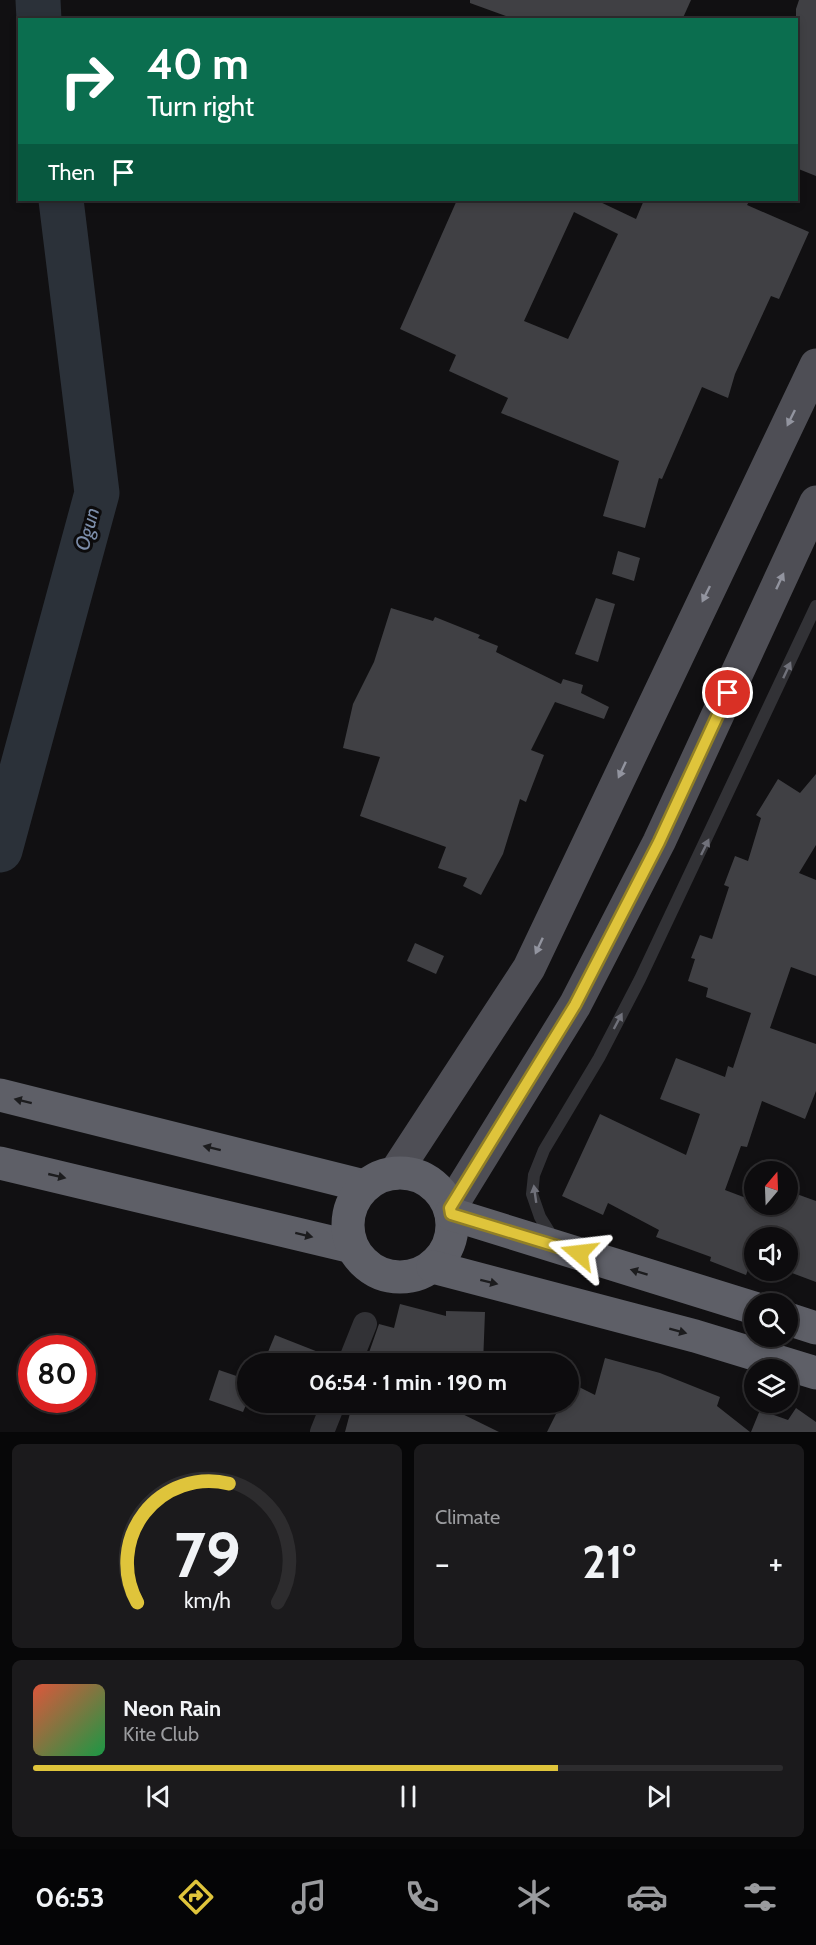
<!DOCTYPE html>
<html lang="en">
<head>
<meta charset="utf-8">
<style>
  :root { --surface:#0d0c0e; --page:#1b1a1c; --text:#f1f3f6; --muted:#9a9b9e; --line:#2d2c2e; --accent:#dfc43b }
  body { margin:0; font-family:Cabin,sans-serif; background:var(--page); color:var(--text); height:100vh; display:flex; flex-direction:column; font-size:22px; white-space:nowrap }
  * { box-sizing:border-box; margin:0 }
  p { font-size:20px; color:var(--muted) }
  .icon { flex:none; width:33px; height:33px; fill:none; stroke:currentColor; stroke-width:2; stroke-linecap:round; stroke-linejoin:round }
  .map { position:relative; height:1432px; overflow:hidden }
  .side { display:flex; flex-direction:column; gap:12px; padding:12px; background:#070708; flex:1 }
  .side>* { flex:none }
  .guide { position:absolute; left:18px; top:18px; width:780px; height:183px; border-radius:0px; box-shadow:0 3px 9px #0003,0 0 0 2px var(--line); background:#0b6e4f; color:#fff; overflow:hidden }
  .needle { width:39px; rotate:19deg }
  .fabs { position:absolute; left:744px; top:1161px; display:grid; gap:12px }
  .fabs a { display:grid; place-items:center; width:54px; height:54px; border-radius:50%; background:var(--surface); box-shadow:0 3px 9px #0003,0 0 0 2px var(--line); font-size:30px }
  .speed { position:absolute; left:18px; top:1335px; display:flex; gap:12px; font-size:30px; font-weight:700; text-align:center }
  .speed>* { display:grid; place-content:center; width:78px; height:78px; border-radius:50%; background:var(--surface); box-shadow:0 3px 9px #0003,0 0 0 2px var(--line); line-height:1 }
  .speed .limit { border:9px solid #d22; background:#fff; color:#111 }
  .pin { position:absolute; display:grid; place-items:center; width:51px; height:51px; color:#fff; margin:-26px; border:3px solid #fff; border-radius:50%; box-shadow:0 2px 6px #0007 }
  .me { position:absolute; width:66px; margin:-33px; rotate:287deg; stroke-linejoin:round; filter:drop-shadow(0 0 4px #0008) }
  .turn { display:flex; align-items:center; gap:21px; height:126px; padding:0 30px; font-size:27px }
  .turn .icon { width:78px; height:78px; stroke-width:2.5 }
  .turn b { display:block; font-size:42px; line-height:51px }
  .then { display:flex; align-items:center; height:57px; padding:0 30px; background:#0003; gap:12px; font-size:22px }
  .big { font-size:45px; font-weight:800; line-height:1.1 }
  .side .tile { flex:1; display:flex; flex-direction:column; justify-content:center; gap:9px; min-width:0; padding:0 21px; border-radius:9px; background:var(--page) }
  .side .dial { align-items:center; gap:0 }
  .dial svg { height:156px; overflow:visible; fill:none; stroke:var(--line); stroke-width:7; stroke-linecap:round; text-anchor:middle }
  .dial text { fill:var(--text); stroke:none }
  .song { display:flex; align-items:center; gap:18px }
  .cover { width:72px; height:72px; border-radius:9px; background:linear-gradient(135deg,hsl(10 70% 55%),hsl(140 70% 35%)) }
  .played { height:6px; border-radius:3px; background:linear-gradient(90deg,var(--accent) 70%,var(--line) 70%) }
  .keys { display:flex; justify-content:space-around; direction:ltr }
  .heat { display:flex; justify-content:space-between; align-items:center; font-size:33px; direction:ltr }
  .side .tiles { flex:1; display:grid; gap:12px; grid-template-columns:1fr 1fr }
  .tile:last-child { grid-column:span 2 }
  .trip { position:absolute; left:237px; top:1353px; width:342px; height:60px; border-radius:30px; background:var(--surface); box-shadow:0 3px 9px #0003,0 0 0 2px var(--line); font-weight:800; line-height:60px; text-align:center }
  .menu { display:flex; height:96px; justify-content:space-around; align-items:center; background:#050506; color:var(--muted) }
  .menu .icon { width:42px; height:42px }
  .menu .active { color:var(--accent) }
  .menu b { font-size:27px; color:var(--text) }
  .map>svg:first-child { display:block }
</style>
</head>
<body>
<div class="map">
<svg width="816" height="1432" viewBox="0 0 816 1432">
  <rect width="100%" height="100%" fill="#111012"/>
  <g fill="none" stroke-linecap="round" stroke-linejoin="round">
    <g stroke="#2b3139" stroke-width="45">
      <path d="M38,0L39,20"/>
      <path d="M0,850L97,493L61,200"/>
    </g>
  </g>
  <g fill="#404044" fill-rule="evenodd">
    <path d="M470,0H691L682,20H517L470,3Z"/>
    <path d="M799,0H816V176L796,168V9Z"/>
    <path d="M457,200H596L636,219L644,200H750L747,205L809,232L779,299L771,296L735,374L728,398L702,387L662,479L659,478L645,528L603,516L619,461L501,413L508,398L449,371L456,355L400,329ZM574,212L618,234L568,339L524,321Z"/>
    <path d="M618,551L640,558L634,581L612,574Z"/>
    <path d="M596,598L615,604L598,662L575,654Z"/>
    <path d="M391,608L433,621L435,617L480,635L478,638L498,646L496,652L561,684L563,679L583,685L581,693L609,707L604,719L555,702L531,750L544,755L526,802L520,799L503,854L481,895L463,886L467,878L438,868L446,847L360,816L380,757L343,748L353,704L374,662Z"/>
    <path d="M816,774V845L799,873L816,880V976L791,967L770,1028L816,1044V1091L805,1119L762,1101L747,1147L741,1146L725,1190L754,1201V1204H764L784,1212L791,1192L816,1201V1282L784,1270H788V1238H754V1260L752,1259L746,1275L710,1261L711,1257L656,1237L659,1230L608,1203L603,1215L562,1196L600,1114L686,1155L700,1114L660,1099L676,1058L725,1077L728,1066L733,1068L751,1013L706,997L708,988L688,981L695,959L691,958L700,935L712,939L729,887L724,885L735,856L748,861L761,818L756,815L778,779L800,793Z"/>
    <path d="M415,943L444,956L436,974L407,961Z"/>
    <path d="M400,1304L446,1316V1311L485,1312L483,1364H365L379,1324L394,1328Z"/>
    <path d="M275,1335L336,1359L335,1364H263Z"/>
    <path d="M605,1358L660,1373L720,1397L717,1406L750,1432H547L562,1402H568L571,1383L595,1395Z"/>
    <path d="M219,1370L248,1380V1400L243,1412L209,1400Z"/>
    <path d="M353,1402H438L499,1432H345Z"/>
    <path d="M796,1408L816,1422V1432H751L760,1410L788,1420Z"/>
  </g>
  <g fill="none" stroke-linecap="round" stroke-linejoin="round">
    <path stroke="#323236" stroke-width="12" d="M553,1238L540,1217L532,1194L534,1175L544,1150L599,1058L640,979L816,606"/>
    <g stroke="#323236" stroke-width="24">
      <path d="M349,1364L365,1324"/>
      <path d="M322,1432L334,1402"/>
    </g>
    <g stroke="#4e4e55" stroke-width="33">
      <path d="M395,1173L529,968L816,365"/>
      <path d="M450,1208L575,1005L659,842L816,502"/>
    </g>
    <g stroke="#5e5f67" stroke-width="33">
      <path d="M0,1095L364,1186"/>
      <path d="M0,1163L352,1247"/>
      <circle cx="400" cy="1225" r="52"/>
      <path d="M451,1214L754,1308"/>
      <path d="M433,1267L695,1336L816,1373"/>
      <path d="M788,1319L816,1328"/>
    </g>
  </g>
  <defs><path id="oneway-solid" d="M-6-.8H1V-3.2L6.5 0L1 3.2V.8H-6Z" transform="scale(1.5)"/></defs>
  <g fill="#92949f">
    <use href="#oneway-solid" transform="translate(791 418) rotate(116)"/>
    <use href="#oneway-solid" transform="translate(780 581) rotate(-65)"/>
    <use href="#oneway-solid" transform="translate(706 594) rotate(116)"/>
    <use href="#oneway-solid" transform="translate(622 770) rotate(115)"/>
    <use href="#oneway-solid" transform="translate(539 946) rotate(115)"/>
  </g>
  <g fill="#70717a">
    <use href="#oneway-solid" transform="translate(787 670) rotate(-65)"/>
    <use href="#oneway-solid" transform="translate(705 847) rotate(-64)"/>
    <use href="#oneway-solid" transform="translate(618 1021) rotate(-62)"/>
    <use href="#oneway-solid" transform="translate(535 1194) rotate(-98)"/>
  </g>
  <g fill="#1c1c1e">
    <use href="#oneway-solid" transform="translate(23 1101) rotate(-166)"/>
    <use href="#oneway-solid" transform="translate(212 1148) rotate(-166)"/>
    <use href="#oneway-solid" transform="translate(57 1176) rotate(13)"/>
    <use href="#oneway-solid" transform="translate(304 1235) rotate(14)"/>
    <use href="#oneway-solid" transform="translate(639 1272) rotate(-163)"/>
    <use href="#oneway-solid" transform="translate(489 1282) rotate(14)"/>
    <use href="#oneway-solid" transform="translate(678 1331) rotate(15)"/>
  </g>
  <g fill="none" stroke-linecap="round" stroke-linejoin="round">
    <g stroke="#917f26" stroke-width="15">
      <path id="route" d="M579,1253L451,1214L450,1208L575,1005L659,842L728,693"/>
    </g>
    <use href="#route" stroke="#dfc43b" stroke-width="10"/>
  </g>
  <g text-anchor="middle" stroke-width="6" stroke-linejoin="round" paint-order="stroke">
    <g font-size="20" font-style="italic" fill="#7c8da9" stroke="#0c0b0c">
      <text transform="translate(87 529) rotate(-75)" y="7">Ogun</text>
    </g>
  </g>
</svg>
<div class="fabs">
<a><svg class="needle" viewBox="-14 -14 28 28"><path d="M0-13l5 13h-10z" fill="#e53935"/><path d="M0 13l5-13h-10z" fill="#9a9b9e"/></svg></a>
<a><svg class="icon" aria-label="sound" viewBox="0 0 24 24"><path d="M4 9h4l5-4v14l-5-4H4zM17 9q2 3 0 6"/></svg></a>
<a><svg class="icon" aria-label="search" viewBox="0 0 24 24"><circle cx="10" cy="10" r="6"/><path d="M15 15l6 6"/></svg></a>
<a><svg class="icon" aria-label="layers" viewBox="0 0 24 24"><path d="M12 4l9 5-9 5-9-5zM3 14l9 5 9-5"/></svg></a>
</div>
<div class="speed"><div class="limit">80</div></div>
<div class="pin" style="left:728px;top:693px;background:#d93025"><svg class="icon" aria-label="arrive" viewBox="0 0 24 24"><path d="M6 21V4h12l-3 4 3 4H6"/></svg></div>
<svg class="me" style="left:579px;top:1253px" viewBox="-20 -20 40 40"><path d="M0-17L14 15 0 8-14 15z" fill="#dfc43b" stroke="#fff" stroke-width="4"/></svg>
<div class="trip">06:54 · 1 min · 190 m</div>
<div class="guide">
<div class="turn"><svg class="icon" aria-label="right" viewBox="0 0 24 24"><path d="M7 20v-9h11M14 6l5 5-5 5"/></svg><div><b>40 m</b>Turn right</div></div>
<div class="then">Then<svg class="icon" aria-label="arrive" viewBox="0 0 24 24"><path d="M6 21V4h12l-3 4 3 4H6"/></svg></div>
</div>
</div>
<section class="side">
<div class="tiles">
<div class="tile dial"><svg viewBox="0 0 100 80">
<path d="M14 69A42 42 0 1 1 86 69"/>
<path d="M14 69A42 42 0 0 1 61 8" stroke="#dfc43b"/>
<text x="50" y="56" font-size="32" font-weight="700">79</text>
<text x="50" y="72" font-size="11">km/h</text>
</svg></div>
<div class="tile"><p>Climate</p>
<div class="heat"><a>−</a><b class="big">21°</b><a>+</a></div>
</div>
<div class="tile">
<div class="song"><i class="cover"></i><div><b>Neon Rain</b><p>Kite Club</p></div></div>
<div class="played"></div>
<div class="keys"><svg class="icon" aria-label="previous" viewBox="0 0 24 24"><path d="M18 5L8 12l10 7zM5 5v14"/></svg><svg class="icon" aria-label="pause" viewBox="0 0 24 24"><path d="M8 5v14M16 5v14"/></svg><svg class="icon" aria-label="next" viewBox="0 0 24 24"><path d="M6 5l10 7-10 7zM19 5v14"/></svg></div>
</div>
</div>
</section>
<nav class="menu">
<b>06:53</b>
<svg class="icon active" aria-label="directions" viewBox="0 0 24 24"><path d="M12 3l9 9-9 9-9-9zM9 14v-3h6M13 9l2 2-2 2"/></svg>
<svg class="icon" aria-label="music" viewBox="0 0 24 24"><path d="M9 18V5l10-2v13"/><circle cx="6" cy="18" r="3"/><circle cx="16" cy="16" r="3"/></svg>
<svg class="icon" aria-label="phone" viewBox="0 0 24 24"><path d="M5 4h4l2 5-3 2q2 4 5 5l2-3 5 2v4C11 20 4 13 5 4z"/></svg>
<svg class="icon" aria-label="climate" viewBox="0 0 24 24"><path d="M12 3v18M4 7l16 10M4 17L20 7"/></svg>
<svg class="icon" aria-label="car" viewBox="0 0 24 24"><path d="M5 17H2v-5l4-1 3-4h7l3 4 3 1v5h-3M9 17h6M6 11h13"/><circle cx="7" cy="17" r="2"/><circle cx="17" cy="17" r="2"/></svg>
<svg class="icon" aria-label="filters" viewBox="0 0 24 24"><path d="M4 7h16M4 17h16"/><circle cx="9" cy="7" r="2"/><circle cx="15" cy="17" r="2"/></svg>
</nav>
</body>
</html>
